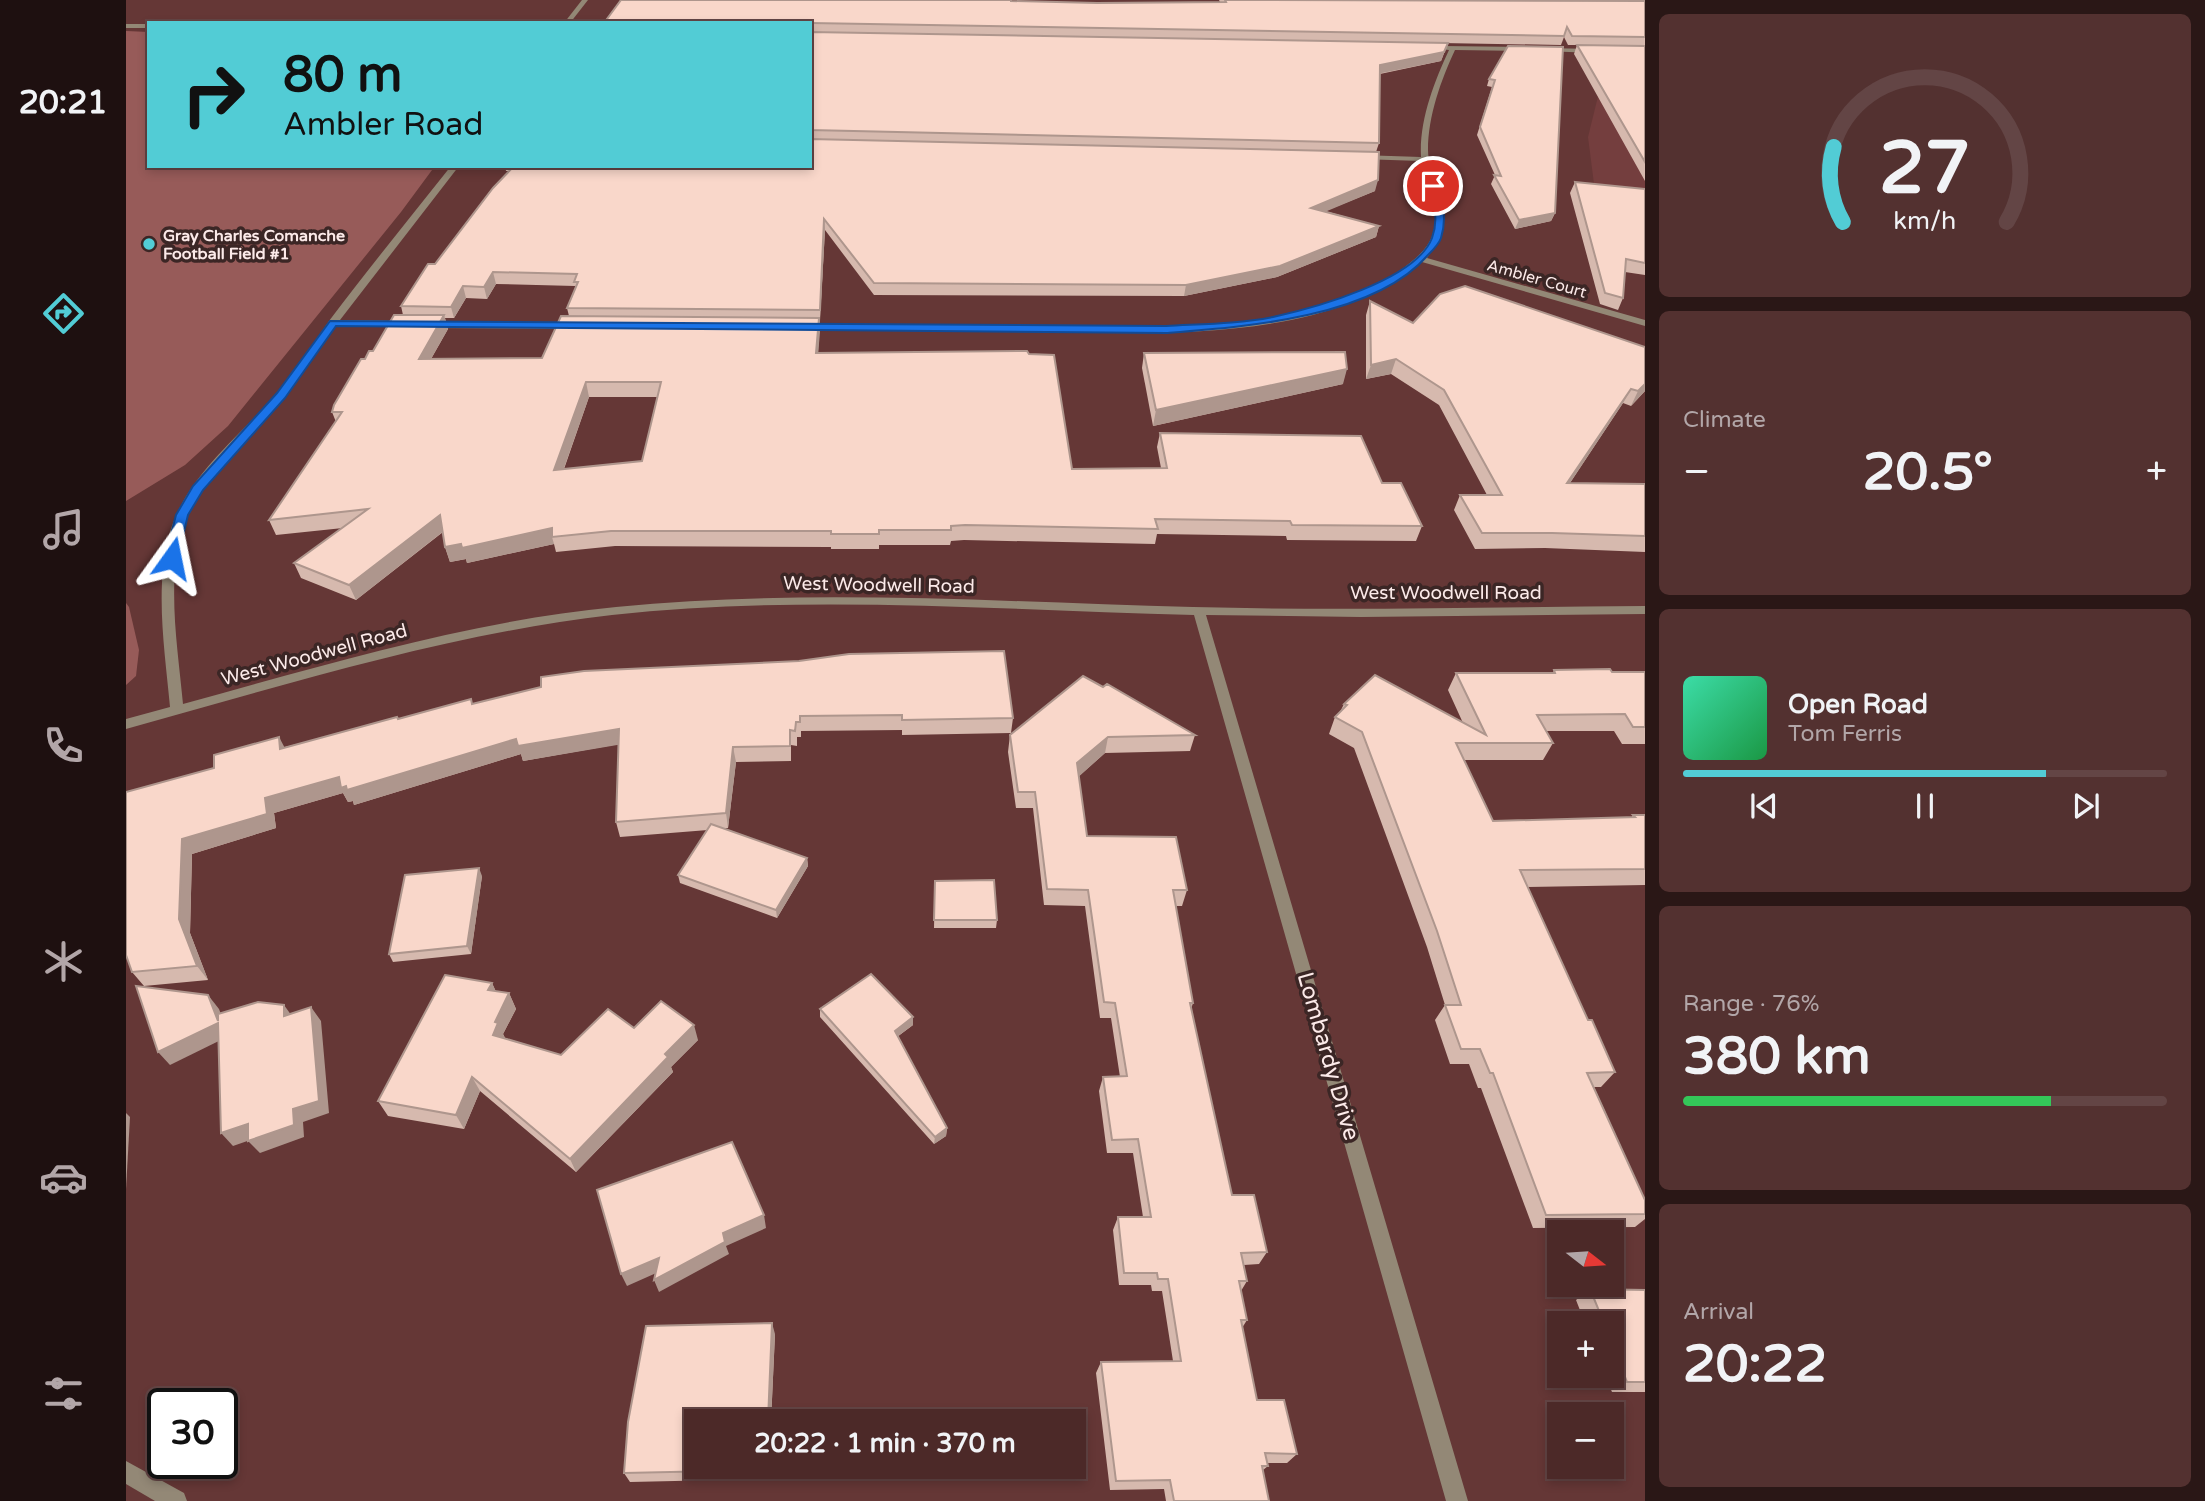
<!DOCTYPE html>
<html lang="en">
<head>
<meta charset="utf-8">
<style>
  :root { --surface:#4c2928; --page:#533130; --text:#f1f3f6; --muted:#b2a6a8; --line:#634545; --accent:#52ccd5 }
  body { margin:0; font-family:"Varela Round",sans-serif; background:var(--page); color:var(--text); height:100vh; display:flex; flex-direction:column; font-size:26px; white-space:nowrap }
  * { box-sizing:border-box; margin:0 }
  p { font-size:23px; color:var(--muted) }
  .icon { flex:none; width:38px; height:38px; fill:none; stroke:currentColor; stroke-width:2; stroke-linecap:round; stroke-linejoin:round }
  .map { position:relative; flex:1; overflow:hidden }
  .details { display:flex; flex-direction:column; gap:14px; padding:14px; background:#2a1716; width:560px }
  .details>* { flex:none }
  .banner { position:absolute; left:21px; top:21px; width:665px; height:147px; border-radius:0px; box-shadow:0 4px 10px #0003,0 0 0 2px var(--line); background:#52ccd5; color:#111; overflow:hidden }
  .needle { width:46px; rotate:107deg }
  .tools { position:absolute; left:1421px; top:1220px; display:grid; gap:14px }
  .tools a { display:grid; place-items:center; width:77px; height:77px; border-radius:0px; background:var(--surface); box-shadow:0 4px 10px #0003,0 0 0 2px var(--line); font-size:35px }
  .speed { position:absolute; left:21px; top:1388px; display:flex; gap:14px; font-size:35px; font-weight:700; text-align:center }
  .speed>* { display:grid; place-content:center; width:91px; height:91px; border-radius:50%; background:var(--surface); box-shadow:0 4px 10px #0003,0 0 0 2px var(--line); line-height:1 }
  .speed .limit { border:4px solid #111; border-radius:10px; background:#fff; color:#111 }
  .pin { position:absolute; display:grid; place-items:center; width:60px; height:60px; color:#fff; margin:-30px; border:4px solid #fff; border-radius:50%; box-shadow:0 2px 7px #0007 }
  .me { position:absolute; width:77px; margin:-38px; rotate:12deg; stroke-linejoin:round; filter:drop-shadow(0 0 5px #0008) }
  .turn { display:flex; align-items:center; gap:24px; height:147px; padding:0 21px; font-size:32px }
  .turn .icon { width:91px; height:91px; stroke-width:2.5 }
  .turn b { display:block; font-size:49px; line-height:60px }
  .big { font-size:52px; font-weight:700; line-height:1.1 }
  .details .widget { flex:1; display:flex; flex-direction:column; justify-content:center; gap:10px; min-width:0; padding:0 24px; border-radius:10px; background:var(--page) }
  .details .dial { align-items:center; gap:0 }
  .dial svg { height:182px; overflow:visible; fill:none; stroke:var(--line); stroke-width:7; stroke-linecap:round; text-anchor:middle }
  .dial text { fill:var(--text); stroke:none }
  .song { display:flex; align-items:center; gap:21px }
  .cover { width:84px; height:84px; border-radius:10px; background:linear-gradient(135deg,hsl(160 70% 55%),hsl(140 70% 35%)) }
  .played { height:7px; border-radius:4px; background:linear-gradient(90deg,var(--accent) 75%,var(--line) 75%) }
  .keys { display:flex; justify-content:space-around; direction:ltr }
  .heat { display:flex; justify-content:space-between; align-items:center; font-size:38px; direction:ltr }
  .charge { height:10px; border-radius:5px; background:linear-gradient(90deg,#34c759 76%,var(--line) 0) }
  .trip { position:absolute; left:558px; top:1409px; width:402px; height:70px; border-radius:0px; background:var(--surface); box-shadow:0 4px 10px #0003,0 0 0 2px var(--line); font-weight:700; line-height:70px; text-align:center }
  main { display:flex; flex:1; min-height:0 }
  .dock { display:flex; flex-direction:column; width:126px; justify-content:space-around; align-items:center; background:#1e1010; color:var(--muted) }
  .dock .icon { width:49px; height:49px }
  .dock .on { color:var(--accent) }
  .dock b { font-size:32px; color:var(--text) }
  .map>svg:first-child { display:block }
</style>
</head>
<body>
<main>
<nav class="dock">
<b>20:21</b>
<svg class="icon on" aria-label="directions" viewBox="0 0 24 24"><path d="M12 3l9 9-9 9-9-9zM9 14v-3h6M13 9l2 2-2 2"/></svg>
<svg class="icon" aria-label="music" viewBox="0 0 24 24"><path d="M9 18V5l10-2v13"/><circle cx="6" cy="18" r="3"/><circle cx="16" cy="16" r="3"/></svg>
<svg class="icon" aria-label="phone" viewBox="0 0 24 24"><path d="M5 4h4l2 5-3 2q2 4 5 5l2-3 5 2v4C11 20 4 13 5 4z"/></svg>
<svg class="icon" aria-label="climate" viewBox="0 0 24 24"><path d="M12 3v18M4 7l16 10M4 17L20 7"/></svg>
<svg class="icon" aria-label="car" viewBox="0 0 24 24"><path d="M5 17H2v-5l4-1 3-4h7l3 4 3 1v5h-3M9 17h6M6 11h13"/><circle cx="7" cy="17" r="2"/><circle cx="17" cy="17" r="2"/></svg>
<svg class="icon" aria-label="filters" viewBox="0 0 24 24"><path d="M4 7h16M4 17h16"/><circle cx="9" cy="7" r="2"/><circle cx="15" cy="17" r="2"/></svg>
</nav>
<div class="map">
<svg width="1519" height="1501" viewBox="0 0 1519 1501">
  <rect width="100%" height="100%" fill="#653736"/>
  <path fill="#743e3e" d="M1519,24V231H1508L1468,184L1462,137L1479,68Z"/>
  <g fill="#975b59">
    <path d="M0,31L23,32V166H309L275,212L102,426L59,465L0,501Z"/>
    <path d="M0,603L3,607L13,650L10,676L0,685Z"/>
  </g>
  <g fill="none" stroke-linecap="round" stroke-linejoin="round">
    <g fill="#938876" fill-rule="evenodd">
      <path d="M456,0H462L444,23H438Z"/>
      <rect x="0" y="24" width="23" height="4"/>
      <path d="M1317,46L1399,47L1402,49L1399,51L1329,50C1315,80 1302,116 1302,150C1302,161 1306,171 1310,182C1323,214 1320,229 1301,258L1519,320V326L1296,262C1198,344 1031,333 911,332C832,331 754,330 676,330L671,327L676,324L1040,327C1122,323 1219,317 1285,262C1294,255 1304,245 1307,233C1315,206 1302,187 1295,161L1234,159L1230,157L1234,155L1295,157C1293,121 1308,82 1323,50L1315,49Z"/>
      <path d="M1419,48L1469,49L1472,51L1469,53L1417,51Z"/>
      <path d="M325,166H333L214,320L282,321L287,324L285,326H210C189,355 170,385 146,411C113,449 68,483 55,534C41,588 52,649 57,704C199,665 343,621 490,607C682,588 875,602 1067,607C1218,611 1368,607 1519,606V614L1235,617L1080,615L1342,1501H1320L1068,615C875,610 679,594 486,615C321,634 160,685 0,729V719L44,707C39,651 28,587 44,532C62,472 119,433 157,386C173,365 188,343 203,321C242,269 284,218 325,166Z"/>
      <path d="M299,323H450L455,326L450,329L302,328L299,327Z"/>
      <path d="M0,1461L58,1493L61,1501H29L0,1484Z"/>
    </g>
  </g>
  <g fill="#d6b9ae" fill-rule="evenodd">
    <path d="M1093,0L1519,1V181L1448,54L1451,45H1442L1438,37L1435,45L684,32V23L885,1L971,3L1094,2Z"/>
    <path d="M684,32L1322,43L1315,61L1254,74L1253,143L1250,152L1249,191L1199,211L1253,226L1250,237L1151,277L1058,296L748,295L699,230L692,353L946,469L1035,468L1031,447L1034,433L1256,483L1296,526L1290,541L1161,540L1160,536L1031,534L1029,544L838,540L825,541L824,545H753V549H705V547L489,546L430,552L428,544L341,563L340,559L324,562L319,547L317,532L230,600L175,578L168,563L217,528L150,535L143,520L210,422L206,412L239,359L247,351L277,315L275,306L383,171H380L379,166H684ZM370,284L449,286V289L441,308L443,316L416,358L305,359L322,329L319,318H328L340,298L361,299ZM463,397H531L516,461L438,469Z"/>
    <path d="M1382,46L1429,213L1425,221L1389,229L1365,184L1369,175L1351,135L1366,87L1361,86L1363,79Z"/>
    <path d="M1449,182L1519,189V275L1499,272L1497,298L1492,310L1474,304L1444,193Z"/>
    <path d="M1244,301L1287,323L1519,347V391L1505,406L1497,403L1444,483L1519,484V552L1419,548L1349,549L1328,510L1334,495H1361L1313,405L1265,374L1240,379V315Z"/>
    <path d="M1018,353L1217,384L1027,426L1016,368Z"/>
    <path d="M1428,670L1519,672V744H1496L1488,731H1420L1427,743L1417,760H1338L1367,821L1505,818L1507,815H1519V885L1402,887L1462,1020L1489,1072L1475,1087H1468L1519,1200V1219L1509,1227L1407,1228L1355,1088H1352L1343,1064H1324L1309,1020L1319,1005L1301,947L1228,748L1203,734L1209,717L1214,712L1218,704L1337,723L1322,690L1330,673H1427Z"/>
    <path d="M977,687L1069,735L1064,751L979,753L953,776L961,836L1061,890L1056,906H1050L1067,1003L1065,1009L1106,1195L1141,1252L1133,1264L1118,1265L1121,1281L1115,1291L1121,1320L1116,1328L1131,1400L1171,1454L1161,1463H1141L1142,1466L1137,1470L1143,1501H1040L1038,1489L984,1490L970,1373L975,1362L1047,1361L1036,1291H1026L1025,1285H993L987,1230L992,1217H1017L1007,1153H981L973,1091L977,1077H994L985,1018H974L959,906L918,905L907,808H890L882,752L884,735Z"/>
    <path d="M346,704L887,718L885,733L776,735V730L675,731V737H671V746L665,745V761L610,762L602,828H597L681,858L682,866L651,918L554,883L552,875L582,830L494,837L490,822L493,744L397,761L395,754L228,805L227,801L222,802L217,793L148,813L150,828L66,854L64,933L82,980L18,986L6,972L88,768L159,747L272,719Z"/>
    <path d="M356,876L345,954L267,962L263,954Z"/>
    <path d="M809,881L871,920L870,928H808Z"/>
    <path d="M366,983L370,992L383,993L390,1009L377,1034L379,1038L435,1055L508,1028L572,1040L545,1067L547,1072L450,1172L354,1091L338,1129L262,1116L252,1101Z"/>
    <path d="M694,1009L787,1025L771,1037L821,1128L820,1136L808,1144L694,1017Z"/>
    <path d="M1464,1289L1519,1290V1392H1486L1479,1376H1486V1323H1459L1450,1300Z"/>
    <path d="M649,1334L645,1421H570V1466H644L643,1479L504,1482L498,1473Z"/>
  </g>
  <g fill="#ae968d">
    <path d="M1322,43L1315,61L1251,74L1254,65Z"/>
    <path d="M1252,180L1249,191L1182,219L1185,208Z"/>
    <path d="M1429,213L1425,221L1389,229L1393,220Z"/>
    <path d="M698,219L699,230L694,321V310Z"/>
    <path d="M1253,226L1250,237L1151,277L1058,296L1060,285Z"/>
    <path d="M367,272L370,284L361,299L358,287Z"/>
    <path d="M337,286L340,298L328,318L325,307Z"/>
    <path d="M318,315L322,329L297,373L293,359Z"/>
    <path d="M693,318L694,332L691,367L690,353Z"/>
    <path d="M1270,359L1265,374L1240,379L1245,365Z"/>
    <path d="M1221,369L1217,384L1027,426L1030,410Z"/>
    <path d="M460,382L463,397L432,485L428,470Z"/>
    <path d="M1519,384V391L1505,406L1512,391Z"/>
    <path d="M1505,389L1497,403L1434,498L1441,483Z"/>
    <path d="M314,515L319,530L230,600L223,585Z"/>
    <path d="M426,528V537L428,544L341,563L340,559L324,562L319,547Z"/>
    <path d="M493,729L497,744L397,761L395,754L228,805L227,801L222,802L217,793L148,813L150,828L66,854L64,933L82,980L71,966L53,919L56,839L139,798L213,777L390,739Z"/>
    <path d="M153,737L161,752L154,749Z"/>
    <path d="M982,737L979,753L949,780L951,763Z"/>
    <path d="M607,747L610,762L602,828L600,813Z"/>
    <path d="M681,858L682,866L651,918L650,910Z"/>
    <path d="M353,868L356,876L345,954L341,946Z"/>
    <path d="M366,983L373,998L362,990Z"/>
    <path d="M383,993L390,1009L377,1034L379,1038L367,1035L369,1022Z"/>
    <path d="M82,995L93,1009L103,1035L92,1021Z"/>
    <path d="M158,1005L168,1019L158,1016Z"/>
    <path d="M185,1007L195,1021L203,1113L177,1122L178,1137L134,1153L122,1141L167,1109Z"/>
    <path d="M787,1017V1025L768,1039L769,1031Z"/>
    <path d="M92,1023L103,1036L44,1065L32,1052Z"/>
    <path d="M568,1025L572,1040L545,1067L547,1072L450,1172L444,1159L539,1054Z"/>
    <path d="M346,1077L354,1091L338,1129L330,1115Z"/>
    <path d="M0,1113L4,1117L0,1189Z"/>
    <path d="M122,1124L133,1137L107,1146L95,1133Z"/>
    <path d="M821,1128L820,1136L808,1144L809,1137Z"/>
    <path d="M638,1215L640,1228L600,1246L603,1254L533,1292L528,1280L597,1233Z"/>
    <path d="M533,1258L537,1270L501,1286L495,1274Z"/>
    <path d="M646,1323L649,1334L645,1421H642Z"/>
    <path d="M641,1466H644L643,1479L641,1470Z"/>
  </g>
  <g fill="#f9d7ca" stroke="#ae968d" stroke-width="2" fill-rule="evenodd">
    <path d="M495,0H885V1L971,3L1100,2L1099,0L1519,1V37L1446,36L1441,27L1438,36L684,23H478Z"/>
    <path d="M684,32L1322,43L1318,52L1254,65L1253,143L684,130Z"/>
    <path d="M1451,45L1519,46V162Z"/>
    <path d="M1382,46L1437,47L1429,213L1393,220L1368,175L1375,176L1354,127L1369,80L1363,79Z"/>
    <path d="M684,139L1253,152L1252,180L1185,208L1253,226L1154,266L1060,285L748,283L698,219L694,310L441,308L452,282H448L451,274L367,272L358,287L337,286L325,307L275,306L302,264H309L367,188L388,166H684Z"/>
    <path d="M1449,182L1519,189V263L1500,259L1497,298L1479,293Z"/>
    <path d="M1339,286L1519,347V384L1512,391L1505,389L1441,483L1519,484V536L1426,533H1356L1334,495H1376L1318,390L1270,359L1245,365L1244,301L1287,323L1314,294Z"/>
    <path d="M268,315H318L293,359L416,358L435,316L693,318L690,353L901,351L903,354L928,355L946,469L1041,468L1034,433L1235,436L1256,483H1275L1296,526L1166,525L1164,521L1029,519L1032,529L839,525L825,526V530H753V534H705V531H485L426,537V528L336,548L335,544L319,547L314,515L223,585L168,563L242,509L143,520L216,412H206L208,405L235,359H239L243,351H247ZM460,382H535L516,461L428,470Z"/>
    <path d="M1219,352L1221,369L1030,410L1018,353Z"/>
    <path d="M878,651L887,718L776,720V715L674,716V722H670L669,731L664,730V746L607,747L600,813L490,822L493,729L392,746L390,739L221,790L220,786L215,788L213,777L139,798L141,814L56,839L53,919L71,966L6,972L0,955V792L88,768V755L153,737L154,749L271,717L272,719L345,699L346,704L415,687V677L458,671L673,661L723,654Z"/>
    <path d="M1484,669L1486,672H1519V727H1507L1499,714L1411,715L1427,743H1330L1367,821L1509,817L1507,815H1519V869L1394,870L1462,1020H1466L1489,1072L1461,1073L1519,1200V1214L1420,1215L1367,1073H1364L1354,1049H1335L1319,1005H1335L1311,931L1236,732L1209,717L1221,705L1218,704L1249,675L1360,735L1330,673H1429L1428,670Z"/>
    <path d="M957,676L977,687L981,684L1069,735L982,737L951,763L961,836L1050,837L1061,890H1047L1067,1003H1064L1106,1195H1128L1141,1252L1115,1253L1121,1281H1113L1121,1320H1115L1131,1400H1158L1171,1454L1139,1453L1142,1466H1136L1143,1501H1048L1044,1480L990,1481L975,1362L1055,1361L1042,1279H1032L1031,1273H998L992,1217H1025L1012,1139L986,1140L977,1077L1001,1076L989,1003L978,1002L962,890L921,889L909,792H892L884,735Z"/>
    <path d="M585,824L681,858L650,910L552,875Z"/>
    <path d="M353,868L341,946L263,954L279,875Z"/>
    <path d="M868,880L871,920H808L809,881Z"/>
    <path d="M745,974L787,1017L769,1031L821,1128L809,1137L694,1009Z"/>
    <path d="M319,975L366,983L362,990L383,993L369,1022L372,1023L367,1035L435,1055L482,1009L508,1028L535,1001L568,1025L539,1054L542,1057L444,1159L346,1077L330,1115L252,1101Z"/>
    <path d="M10,986L82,995L92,1021V1014L132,1002L158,1005V1016L185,1007L193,1101L167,1109L168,1125L122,1141V1124L95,1133L92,1023L32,1052Z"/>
    <path d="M606,1142L638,1215L597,1233L599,1242L528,1280L533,1258L495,1274L471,1190Z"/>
    <path d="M1464,1289L1519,1290V1382H1501L1486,1343V1323H1478Z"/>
    <path d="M646,1323L642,1421H570V1466H641V1470L498,1473L502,1422L520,1326Z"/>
  </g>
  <path fill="#1a73e8" stroke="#114b97" stroke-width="2" d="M1307,183L1311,186C1317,204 1321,219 1315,238C1313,244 1307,250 1302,255C1248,318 1118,327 1040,333L210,326L159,398L77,490L62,515L51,561H41L39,558L50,515L67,486L151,393L204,321L1040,326C1076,324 1112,324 1147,317C1188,308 1290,280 1306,238C1313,219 1308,203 1302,186Z"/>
  <circle fill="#52ccd5" stroke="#3b2625" stroke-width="2.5" cx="23" cy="244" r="7"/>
  <g text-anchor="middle" stroke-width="7" stroke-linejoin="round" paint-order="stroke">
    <g font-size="16" font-weight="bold" fill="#fceae9" stroke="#3b2625" text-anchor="start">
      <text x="37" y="241">Gray Charles Comanche<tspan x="37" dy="18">Football Field #1</tspan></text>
    </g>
    <g font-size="16" fill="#fceae9" stroke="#3b2625">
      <text transform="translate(1411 278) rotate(16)" y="6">Ambler Court</text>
    </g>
    <g font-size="19" fill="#fceae9" stroke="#3b2625">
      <text transform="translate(753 584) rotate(1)" y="7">West Woodwell Road</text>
      <text x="1320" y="599">West Woodwell Road</text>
      <text transform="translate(188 654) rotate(-15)" y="7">West Woodwell Road</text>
    </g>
    <g font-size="23" fill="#fceae9" stroke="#3b2625">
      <text transform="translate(1203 1056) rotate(74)" y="8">Lombardy Drive</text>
    </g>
  </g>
</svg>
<div class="tools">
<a><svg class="needle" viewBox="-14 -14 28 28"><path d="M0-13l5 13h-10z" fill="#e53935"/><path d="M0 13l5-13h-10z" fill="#b2a6a8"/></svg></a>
<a>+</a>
<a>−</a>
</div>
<div class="speed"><div class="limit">30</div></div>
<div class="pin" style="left:1307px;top:186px;background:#d93025"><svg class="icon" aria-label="arrive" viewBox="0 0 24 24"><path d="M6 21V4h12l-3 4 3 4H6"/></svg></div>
<svg class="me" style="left:46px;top:558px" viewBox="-20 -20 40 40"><path d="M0-17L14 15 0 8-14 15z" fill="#1a73e8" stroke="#fff" stroke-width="4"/></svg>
<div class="trip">20:22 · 1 min · 370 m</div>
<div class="banner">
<div class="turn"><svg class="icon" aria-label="right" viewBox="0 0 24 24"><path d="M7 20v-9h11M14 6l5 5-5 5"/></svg><div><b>80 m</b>Ambler Road</div></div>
</div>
</div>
<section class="details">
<div class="widget dial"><svg viewBox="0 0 100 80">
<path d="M14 69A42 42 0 1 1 86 69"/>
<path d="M14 69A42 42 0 0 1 10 36" stroke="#52ccd5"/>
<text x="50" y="56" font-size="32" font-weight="700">27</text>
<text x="50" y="72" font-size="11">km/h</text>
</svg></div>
<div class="widget"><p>Climate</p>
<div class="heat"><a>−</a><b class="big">20.5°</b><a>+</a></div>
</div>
<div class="widget">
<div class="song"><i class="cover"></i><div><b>Open Road</b><p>Tom Ferris</p></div></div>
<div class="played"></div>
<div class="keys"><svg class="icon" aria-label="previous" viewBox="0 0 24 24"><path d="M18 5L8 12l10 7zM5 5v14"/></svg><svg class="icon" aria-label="pause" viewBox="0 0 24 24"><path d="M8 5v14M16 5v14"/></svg><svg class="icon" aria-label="next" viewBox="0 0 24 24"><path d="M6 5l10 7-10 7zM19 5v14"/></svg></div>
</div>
<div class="widget"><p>Range · 76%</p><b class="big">380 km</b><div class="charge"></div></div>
<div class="widget"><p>Arrival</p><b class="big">20:22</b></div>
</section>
</main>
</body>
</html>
